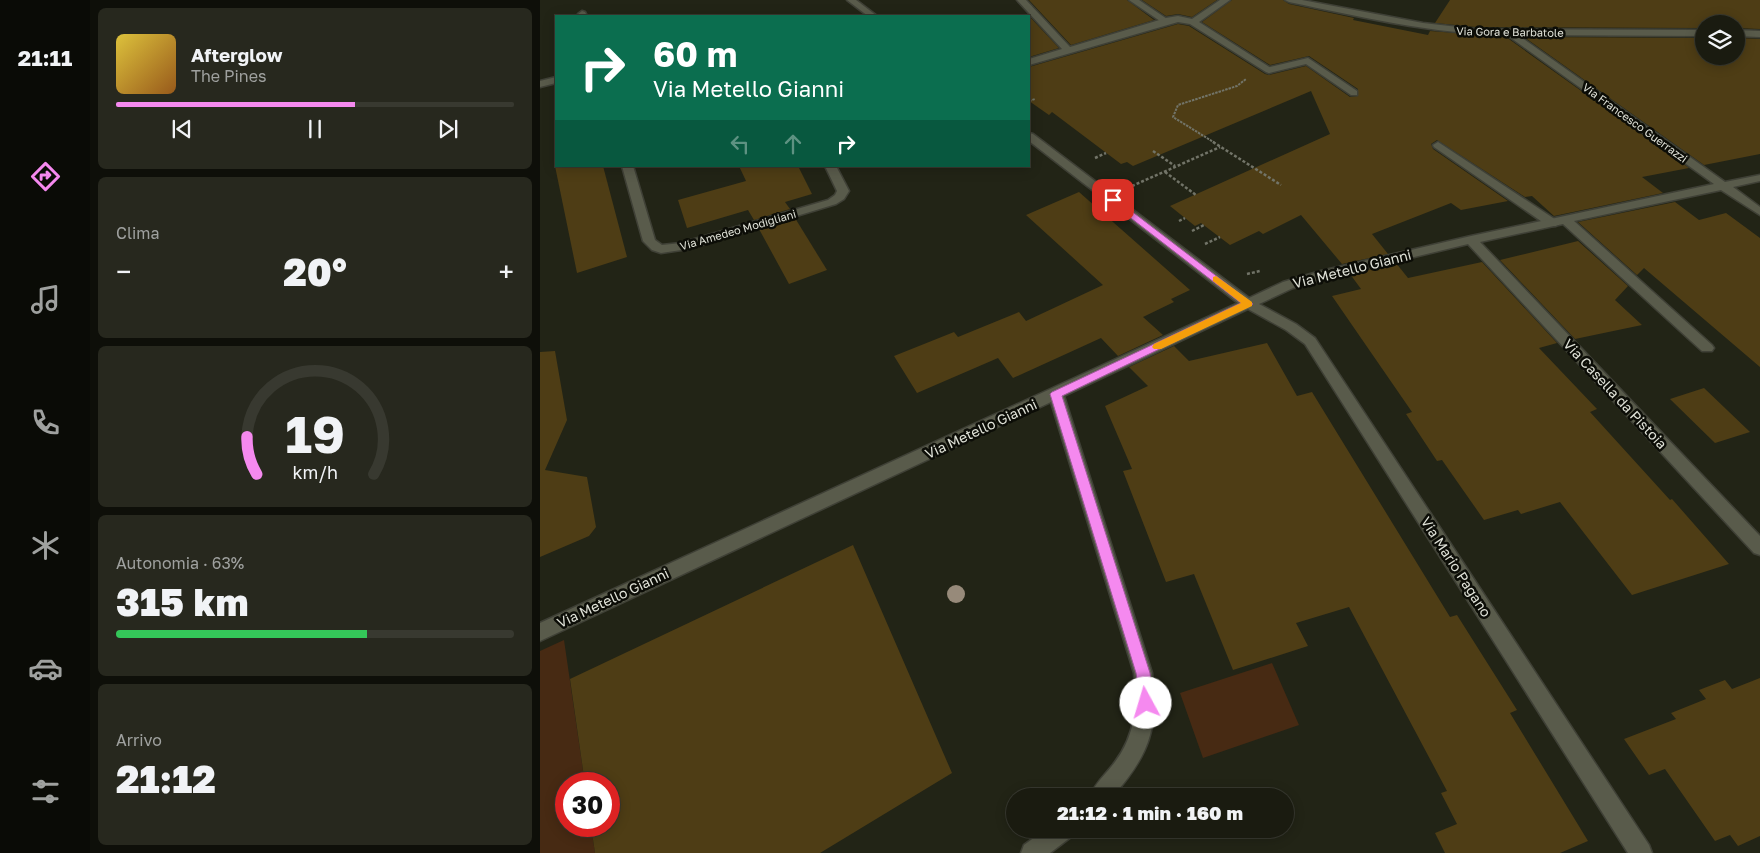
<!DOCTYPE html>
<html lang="it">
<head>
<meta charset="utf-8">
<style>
  :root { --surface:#1a1b10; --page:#27281e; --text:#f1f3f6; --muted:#9fa19f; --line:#383930; --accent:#f589ef }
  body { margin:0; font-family:"Golos Text",sans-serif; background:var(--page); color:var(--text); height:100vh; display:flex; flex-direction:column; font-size:19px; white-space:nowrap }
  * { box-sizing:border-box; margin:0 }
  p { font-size:16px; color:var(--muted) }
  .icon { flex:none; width:28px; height:28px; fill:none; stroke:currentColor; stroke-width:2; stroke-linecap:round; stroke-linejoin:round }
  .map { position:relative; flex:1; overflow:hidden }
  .sheet { display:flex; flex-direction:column; gap:8px; padding:8px; background:#0e0f09; width:450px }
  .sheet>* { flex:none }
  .banner { position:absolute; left:15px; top:15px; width:475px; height:152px; border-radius:0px; box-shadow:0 2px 12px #0003,0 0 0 1px var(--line); background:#0b6e4f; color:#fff; overflow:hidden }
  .tools { position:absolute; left:1155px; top:15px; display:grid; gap:10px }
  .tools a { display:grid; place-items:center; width:50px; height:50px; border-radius:50%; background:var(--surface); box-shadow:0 2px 12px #0003,0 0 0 1px var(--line); font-size:25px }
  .speed { position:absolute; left:15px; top:772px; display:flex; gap:10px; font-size:25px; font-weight:700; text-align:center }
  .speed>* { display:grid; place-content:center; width:65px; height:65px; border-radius:50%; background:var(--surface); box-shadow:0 2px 12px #0003,0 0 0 1px var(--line); line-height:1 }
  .speed .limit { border:8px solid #d22; background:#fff; color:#111 }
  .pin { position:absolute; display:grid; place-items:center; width:42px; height:42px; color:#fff; margin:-21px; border-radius:10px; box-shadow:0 2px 8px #0006 }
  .me { position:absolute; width:55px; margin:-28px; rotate:354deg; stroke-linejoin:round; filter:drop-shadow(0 0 4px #0008) }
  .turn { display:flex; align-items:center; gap:18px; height:105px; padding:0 15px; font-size:22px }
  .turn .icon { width:65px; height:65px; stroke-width:2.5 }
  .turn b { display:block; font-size:35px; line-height:42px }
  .lanes { display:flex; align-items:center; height:48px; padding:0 15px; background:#0003; justify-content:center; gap:25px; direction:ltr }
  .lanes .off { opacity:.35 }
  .big { font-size:38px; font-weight:800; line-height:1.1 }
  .sheet .tile { flex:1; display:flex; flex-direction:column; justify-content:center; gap:8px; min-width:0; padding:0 18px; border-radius:8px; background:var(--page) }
  .sheet .dial { align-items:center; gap:0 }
  .dial svg { height:130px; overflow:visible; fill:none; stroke:var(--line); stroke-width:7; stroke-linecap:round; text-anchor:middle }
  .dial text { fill:var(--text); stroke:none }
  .song { display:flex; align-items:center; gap:15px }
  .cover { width:60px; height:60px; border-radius:8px; background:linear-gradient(135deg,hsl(50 70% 55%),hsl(30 70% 35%)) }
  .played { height:5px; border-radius:2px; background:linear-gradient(90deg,var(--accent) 60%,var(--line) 60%) }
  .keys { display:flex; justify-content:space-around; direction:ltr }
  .heat { display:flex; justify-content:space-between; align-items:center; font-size:28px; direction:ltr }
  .charge { height:8px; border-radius:4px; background:linear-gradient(90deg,#34c759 63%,var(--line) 0) }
  .trip { position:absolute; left:466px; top:788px; width:288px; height:50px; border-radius:25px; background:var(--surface); box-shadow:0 2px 12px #0003,0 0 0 1px var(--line); font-weight:800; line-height:50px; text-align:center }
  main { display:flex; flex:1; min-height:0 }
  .dock { display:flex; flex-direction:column; width:90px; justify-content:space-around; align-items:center; background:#0a0b06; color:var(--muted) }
  .dock .icon { width:35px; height:35px }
  .dock .current { color:var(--accent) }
  .dock b { font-size:22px; color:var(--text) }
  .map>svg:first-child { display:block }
</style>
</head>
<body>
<main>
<nav class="dock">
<b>21:11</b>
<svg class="icon current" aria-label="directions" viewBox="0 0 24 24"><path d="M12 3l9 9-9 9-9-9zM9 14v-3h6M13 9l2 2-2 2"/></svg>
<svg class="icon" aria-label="music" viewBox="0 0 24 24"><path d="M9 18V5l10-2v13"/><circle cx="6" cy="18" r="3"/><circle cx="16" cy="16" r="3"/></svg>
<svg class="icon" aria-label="phone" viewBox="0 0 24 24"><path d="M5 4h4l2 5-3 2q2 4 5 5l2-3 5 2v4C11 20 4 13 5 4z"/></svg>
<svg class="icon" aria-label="climate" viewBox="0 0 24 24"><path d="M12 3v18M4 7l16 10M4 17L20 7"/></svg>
<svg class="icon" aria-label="car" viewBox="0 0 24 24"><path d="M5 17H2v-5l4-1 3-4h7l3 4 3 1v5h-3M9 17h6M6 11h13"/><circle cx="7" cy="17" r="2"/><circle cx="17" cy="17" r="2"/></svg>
<svg class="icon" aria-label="filters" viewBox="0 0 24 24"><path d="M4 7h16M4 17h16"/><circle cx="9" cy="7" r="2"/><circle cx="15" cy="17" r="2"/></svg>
</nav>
<section class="sheet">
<div class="tile">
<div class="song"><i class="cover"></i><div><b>Afterglow</b><p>The Pines</p></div></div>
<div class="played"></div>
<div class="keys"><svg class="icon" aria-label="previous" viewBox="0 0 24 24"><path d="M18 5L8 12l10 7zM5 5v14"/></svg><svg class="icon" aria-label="pause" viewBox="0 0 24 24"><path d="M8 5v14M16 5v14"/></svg><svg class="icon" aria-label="next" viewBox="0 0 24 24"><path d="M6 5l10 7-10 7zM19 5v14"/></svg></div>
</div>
<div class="tile"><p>Clima</p>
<div class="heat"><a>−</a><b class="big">20°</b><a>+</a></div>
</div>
<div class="tile dial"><svg viewBox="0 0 100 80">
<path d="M14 69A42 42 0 1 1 86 69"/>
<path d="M14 69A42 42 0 0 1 8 46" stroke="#f589ef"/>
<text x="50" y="56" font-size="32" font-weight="700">19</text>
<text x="50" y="72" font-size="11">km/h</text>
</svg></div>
<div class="tile"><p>Autonomia · 63%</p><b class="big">315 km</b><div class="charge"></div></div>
<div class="tile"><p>Arrivo</p><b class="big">21:12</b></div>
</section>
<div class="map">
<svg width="1220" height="853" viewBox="0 0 1220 853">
  <rect width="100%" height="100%" fill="#222416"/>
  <g fill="#472a13">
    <path d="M24,640L45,784H26V826H51L55,853H0V651Z"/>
    <path d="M732,663L759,725L663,758L640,693Z"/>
  </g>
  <g fill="#4e3d15">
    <path d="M489,0H587L614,20L531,45Z"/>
    <path d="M602,0H677L652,17L638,14L626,16Z"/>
    <path d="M692,0H743L749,4L814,18L813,20L888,35L890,31L966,37L1149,168L1102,177L1123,193L1014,216L992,196L985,197L897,140L891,144L893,149L968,201L921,210L911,203L832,234L848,254L802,264L761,215L723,234L719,231L690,245L661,223L655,226L630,206L790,134L771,91L593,166L587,162L581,164L512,112L509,115L489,101V67L638,24L649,26L725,74L729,75L766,66L810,97L818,96V89L769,56L730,65L662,22Z"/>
    <path d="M910,0H1220V29L1196,28V24H1164V28L936,27L895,23Z"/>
    <path d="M489,16L519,48L489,57Z"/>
    <path d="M984,37L1164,38V56H1196V38L1220,39V154L1164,165Z"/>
    <path d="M15,166H63L87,257L37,273Z"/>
    <path d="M199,166H258L272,194L245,202L250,209L214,220L208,210L147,228L138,200L206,181Z"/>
    <path d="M539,192L650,290L631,299L634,302L603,317L623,335L578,356L561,338L473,378L458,358L377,393L354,356L414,332L418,337L479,312L486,321L563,285L486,215Z"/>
    <path d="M1135,202L1159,220L1186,213L1220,238V367L1104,268L1097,275L1038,222Z"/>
    <path d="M255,218L287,270L249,284L219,229Z"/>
    <path d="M1038,241L1088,286L1075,300L1102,325L1035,339L960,260Z"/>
    <path d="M942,262L1017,343L999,348L1057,409L1050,412L1130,500L1132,499L1189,564L1092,595L1020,502L981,514L978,510L944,520L902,460L897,461L866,414L872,412L792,296L821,289L810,274L856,263L868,278Z"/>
    <path d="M727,343L757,396L772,392L910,617L917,615L977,710L970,713L1048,841L1020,853H905L895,833L917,824L901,793L907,791L809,607L756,623L768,646L693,670L654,574L626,582L583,471L592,469L565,406L608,386L589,367L634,346L649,361Z"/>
    <path d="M15,351L27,420L5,470L47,477L56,527L49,536L0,557V352Z"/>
    <path d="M1164,388L1210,432L1175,443L1130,399Z"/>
    <path d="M313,545L412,773L280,853H55L51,826H69V784H45L30,679Z"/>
    <path d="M1220,678V836L1198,846L1190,835L1175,841L1125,769L1109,775L1084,739L1136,719L1131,713L1166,699L1159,690L1185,680L1192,689Z"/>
  </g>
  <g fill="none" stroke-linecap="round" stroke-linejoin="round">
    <g stroke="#3f4036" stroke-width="3">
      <g id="lane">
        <path d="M589,0H599L630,21L623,23Z"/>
        <path d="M768,58L817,91V95H811L766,64L729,73L724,70L726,68Z"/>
        <path d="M898,142L1016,220L1018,223L1016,226H1008L894,147L893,145Z"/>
      </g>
    </g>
    <g stroke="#3f4036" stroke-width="3">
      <g id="street">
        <path d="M307,0H316L337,16H328Z"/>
        <path d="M477,0H486L530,47L626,18L638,16L652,19L680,0H690L659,22L734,70L729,73L726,72L650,24L638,22L489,65V59L522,49Z"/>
        <path d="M745,0H762L883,23L936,29L1164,30V36L978,35L1185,182L1220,175V181L1193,187L1220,207V215L1181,190L1034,221L1172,345L1174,348L1172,351H1162L1023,224L940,242L1220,536V555L1214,553L928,244L783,279L753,288L719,304L756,324L775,338L1109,845L1112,853H1088L765,344L746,330L708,309L524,396L612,673C619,728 609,755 573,796H550C555,783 567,773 575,762C596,734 597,706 594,673L511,402L0,641V623L698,303L489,141V133L493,134L709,298L743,282L781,271L931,236L1174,184L967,35C893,34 821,17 749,2Z"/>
        <path d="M42,11L45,12L47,16H39L38,14Z"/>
        <path d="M1196,30L1220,31V37L1196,36Z"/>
        <path d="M16,77V83L0,87V81Z"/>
        <path d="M82,166H93L115,240L122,245L141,243L288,200L295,195L297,191L285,166H296L309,191L304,199L296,204L148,249L121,253L112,250L103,241Z"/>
        <path d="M506,829H534L531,837L510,853H481L484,845Z"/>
      </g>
    </g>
    <g stroke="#727468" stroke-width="2" stroke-dasharray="2.5 1" stroke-linecap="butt">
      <path d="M489,101L495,99"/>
      <path d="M675,143L633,117L638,105L697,86L706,79"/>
    </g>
    <g stroke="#727468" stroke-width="2.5" stroke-dasharray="3 2" stroke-linecap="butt">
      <path d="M673,142L741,185"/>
      <path d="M613,151L635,166"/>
      <path d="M555,158L566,153"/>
      <path d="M625,172L656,195"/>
      <path d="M592,186L680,147"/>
      <path d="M639,221L645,218"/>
      <path d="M652,231L664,225"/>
      <path d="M665,244L680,237"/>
      <path d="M707,274L720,271"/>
    </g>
    <use href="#lane" fill="#595b4b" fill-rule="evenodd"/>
    <use href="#street" fill="#595b4b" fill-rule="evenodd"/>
  </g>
  <circle fill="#978a7a" cx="416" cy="594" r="9"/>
  <path fill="#f589ef" stroke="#9f599b" d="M573,197L713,304L522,396L610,673L614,703L611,708L606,710L601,708L596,673L510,394L512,392L701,303L570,202L568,200Z"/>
  <path fill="#f59e0b" d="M676,276L712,302V306L621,349H614L612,347L614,344L701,303L673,281V277Z"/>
  <g text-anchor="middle" stroke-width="5" stroke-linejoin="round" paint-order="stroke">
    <g font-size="11" fill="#e1e3d9" stroke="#0c0d07">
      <text transform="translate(970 32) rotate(1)" y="4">Via Gora e Barbatole</text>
      <text transform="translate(1095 123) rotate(36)" y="4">Via Francesco Guerrazzi</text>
      <text transform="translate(198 230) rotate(-16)" y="4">Via Amedeo Modigliani</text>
    </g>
    <g font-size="14" fill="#e1e3d9" stroke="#0c0d07">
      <text transform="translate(812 269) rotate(-14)" y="5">Via Metello Gianni</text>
      <text transform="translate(1075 394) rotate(47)" y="5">Via Casella da Pistoia</text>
      <text transform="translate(441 429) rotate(-25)" y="5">Via Metello Gianni</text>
      <text transform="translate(916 567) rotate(57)" y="5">Via Mario Pagano</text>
      <text transform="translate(73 598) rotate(-25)" y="5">Via Metello Gianni</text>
    </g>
  </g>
</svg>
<div class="tools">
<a><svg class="icon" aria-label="layers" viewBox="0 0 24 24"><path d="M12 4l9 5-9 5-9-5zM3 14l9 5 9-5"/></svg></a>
</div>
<div class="speed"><div class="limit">30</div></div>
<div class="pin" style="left:573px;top:200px;background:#d93025"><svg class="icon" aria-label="arrive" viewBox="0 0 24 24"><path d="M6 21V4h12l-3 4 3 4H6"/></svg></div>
<svg class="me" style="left:606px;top:703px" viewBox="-20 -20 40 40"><circle r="19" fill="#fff"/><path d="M0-13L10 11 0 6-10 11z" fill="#f589ef"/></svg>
<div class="trip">21:12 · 1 min · 160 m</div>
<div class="banner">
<div class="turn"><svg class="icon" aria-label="right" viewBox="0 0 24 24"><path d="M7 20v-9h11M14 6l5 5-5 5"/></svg><div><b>60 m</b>Via Metello Gianni</div></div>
<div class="lanes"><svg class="icon off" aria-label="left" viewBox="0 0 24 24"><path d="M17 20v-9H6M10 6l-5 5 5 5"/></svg><svg class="icon off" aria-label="ahead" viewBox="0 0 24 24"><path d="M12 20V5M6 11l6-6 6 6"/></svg><svg class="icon" aria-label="right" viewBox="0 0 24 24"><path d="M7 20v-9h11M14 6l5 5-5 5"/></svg></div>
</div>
</div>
</main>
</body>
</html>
